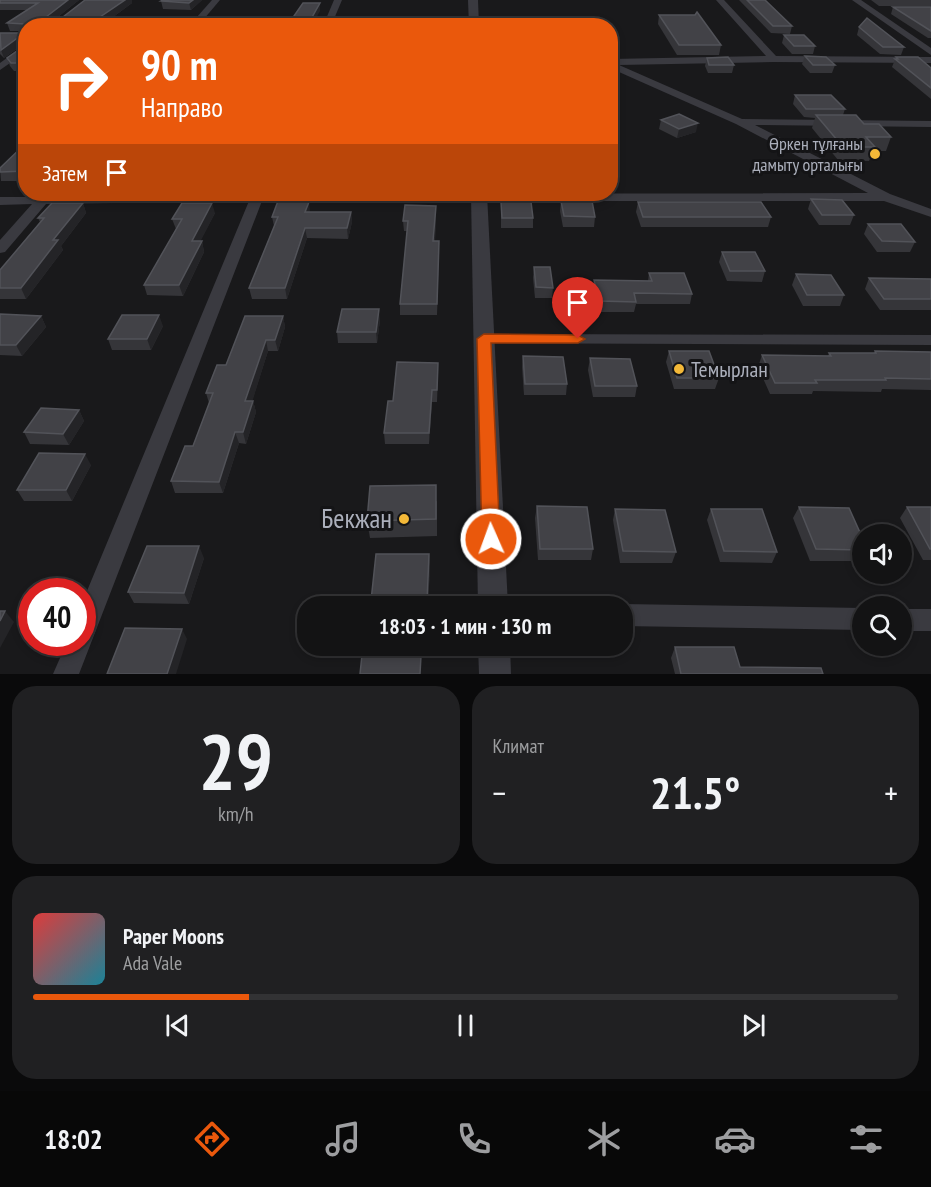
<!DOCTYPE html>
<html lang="ru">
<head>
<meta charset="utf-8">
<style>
  :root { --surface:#131314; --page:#202022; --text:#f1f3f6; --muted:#9d9ea0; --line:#323234; --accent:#ea580c }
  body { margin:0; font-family:"PT Sans Narrow",sans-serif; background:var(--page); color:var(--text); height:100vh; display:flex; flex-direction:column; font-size:22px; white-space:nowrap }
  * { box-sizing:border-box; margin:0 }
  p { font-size:20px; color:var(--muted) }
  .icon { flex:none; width:33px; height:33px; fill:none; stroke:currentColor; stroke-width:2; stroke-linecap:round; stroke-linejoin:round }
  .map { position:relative; height:674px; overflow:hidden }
  .sheet { display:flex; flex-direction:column; gap:12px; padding:12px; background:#0a0a0b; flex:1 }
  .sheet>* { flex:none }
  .guide { position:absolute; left:18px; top:18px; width:600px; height:183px; border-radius:24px; box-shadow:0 3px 9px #0003,0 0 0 2px var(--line); background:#ea580c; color:#fff; overflow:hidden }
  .tools { position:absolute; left:852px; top:524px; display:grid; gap:12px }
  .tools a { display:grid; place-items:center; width:60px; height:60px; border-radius:50%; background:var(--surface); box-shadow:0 3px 9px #0003,0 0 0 2px var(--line); font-size:30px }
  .speed { position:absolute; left:18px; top:578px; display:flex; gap:12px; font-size:30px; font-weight:700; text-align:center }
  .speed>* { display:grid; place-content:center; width:78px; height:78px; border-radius:50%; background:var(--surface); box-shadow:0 3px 9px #0003,0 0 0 2px var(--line); line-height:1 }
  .speed .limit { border:9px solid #d22; background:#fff; color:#111 }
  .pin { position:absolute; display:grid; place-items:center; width:51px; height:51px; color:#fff; margin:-62px -26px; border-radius:50% 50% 50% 0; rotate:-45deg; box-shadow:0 0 6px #0007 }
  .pin .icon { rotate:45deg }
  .me { position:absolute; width:66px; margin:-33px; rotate:358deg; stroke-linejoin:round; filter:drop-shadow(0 0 4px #0008) }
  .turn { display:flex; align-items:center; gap:21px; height:126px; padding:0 24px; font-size:27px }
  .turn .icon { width:78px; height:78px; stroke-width:2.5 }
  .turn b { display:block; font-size:42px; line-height:51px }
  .then { display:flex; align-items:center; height:57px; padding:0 24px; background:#0003; gap:12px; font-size:22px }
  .big { font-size:45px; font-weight:600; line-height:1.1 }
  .sheet .tile { flex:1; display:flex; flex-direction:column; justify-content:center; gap:9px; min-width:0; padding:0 21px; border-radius:24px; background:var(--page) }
  .sheet .dial { align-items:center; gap:0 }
  .dial b { font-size:78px; line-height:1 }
  .song { display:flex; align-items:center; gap:18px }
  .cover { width:72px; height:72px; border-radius:9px; background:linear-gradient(135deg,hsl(0 70% 55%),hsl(190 70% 35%)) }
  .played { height:6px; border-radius:3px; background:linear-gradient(90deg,var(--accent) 25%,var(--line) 25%) }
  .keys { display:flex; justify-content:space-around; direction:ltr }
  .heat { display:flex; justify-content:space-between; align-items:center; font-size:33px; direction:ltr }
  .sheet .tiles { flex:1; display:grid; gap:12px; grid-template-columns:1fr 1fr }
  .tile:last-child { grid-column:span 2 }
  .trip { position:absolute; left:297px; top:596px; width:336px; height:60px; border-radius:24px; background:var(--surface); box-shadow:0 3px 9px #0003,0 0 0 2px var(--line); font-weight:600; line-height:60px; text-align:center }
  .menu { display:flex; height:96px; justify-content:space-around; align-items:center; background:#080808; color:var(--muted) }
  .menu .icon { width:42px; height:42px }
  .menu .current { color:var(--accent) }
  .menu b { font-size:27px; color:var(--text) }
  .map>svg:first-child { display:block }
</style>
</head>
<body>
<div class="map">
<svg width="931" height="674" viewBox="0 0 931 674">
  <rect width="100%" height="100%" fill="#19191b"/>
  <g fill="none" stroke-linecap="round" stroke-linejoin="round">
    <g fill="#3a3a40" fill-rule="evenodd">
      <path d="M212,0H220L198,26H189Z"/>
      <path d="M334,0H342L331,26H323Z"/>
      <path d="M716,0H724L776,56L931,57V63L773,62L619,65L742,119L931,121V127L755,125L890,194L931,209V217L884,201H262L79,674H53L67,642H82V603L249,201L46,204L5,252L0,253V240L32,204L0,205V197H39L41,194H52V196L234,194L868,193L736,124L610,68L611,59L766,56Z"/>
      <path d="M852,0H861L931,48V55Z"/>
      <path d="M26,44V52L0,70V63Z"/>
      <path d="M484,334L931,335V345L478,343L476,339L478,335Z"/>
      <path d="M622,604L862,608V630L622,626V606H617Z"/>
      <rect x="902" y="609" width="29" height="22"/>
    </g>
    <g fill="#3a3a40" fill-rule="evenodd">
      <path d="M468,0H478L479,26H469Z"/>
      <path d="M471,194H487L508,606H478Z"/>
      <path d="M478,645H510L511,674H479Z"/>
    </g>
  </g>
  <g fill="#353539">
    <path d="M0,0H79L54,20H59L85,0H132V3L101,26H26V71H14L10,66L7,58L24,46L25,43L4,58L0,54V33H25V31H10L7,23L28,10H0Z"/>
    <path d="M202,0L191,10L163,9L161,1Z"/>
    <path d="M739,0H765L792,26L790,34L771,33Z"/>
    <path d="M871,0H931V6H879Z"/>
    <path d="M893,7H931V38H928L891,14Z"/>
    <path d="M659,15L721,45L719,55H677L658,24Z"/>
    <path d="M859,27L904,47L901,55L880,54L857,35Z"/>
    <path d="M784,35L815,46L813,54H792L782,43Z"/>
    <path d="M805,56L835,65L832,73H810L802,64Z"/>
    <path d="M896,57L931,68V99L892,67Z"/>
    <path d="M707,58L734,65L732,73H708L705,66Z"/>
    <path d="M795,95L845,109L843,115L864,124L891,137L886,151H873L869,161L838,160L812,128L815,118L804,117L793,104Z"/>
    <path d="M661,120L696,132L677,138L659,129Z"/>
    <path d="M26,143V181H1L0,168Z"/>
    <path d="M811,199L854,215L850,225H819L808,209Z"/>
    <path d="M561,201L595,217L594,227H563L560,211Z"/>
    <path d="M501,202L533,218V228H501Z"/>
    <path d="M638,202L771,217L768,227H641L636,212Z"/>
    <path d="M83,203L86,213L61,246L63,250L26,299H0V270L40,222L38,218Z"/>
    <path d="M310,212H351L352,222L348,239L307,238L287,299H252L249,288L274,226L272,217Z"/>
    <path d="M215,213L200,241H202L204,252L183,296L147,295L144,285L176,229L172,219Z"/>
    <path d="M436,216L435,241H439V252L437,315H400V304L407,231H404L403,221Z"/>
    <path d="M868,224L915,242L910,252H877L864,234Z"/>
    <path d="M722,252L765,271L762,282L727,281L719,262Z"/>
    <path d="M534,267L553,288L552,298H535L533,278Z"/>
    <path d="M649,273L692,294L690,304H636L634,312H597L593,291L594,280L648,281Z"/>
    <path d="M796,274L844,295L840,306H803L792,285Z"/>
    <path d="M869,278L931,279V310H880L865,289Z"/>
    <path d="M0,314L41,316L46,327L22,356L0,355Z"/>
    <path d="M283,316L285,327L278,351H268L252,401H253L256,412L246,444L239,443L223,493H175L171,481L193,446L209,403L206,393L226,365Z"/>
    <path d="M380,320L377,343H338L337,332Z"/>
    <path d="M163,326L151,350H112L108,339Z"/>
    <path d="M669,351L719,378L715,389H674L666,362Z"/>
    <path d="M875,351L931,352V390L882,389L881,392L813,391L812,394H770L758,367L762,355L828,356L829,353H874Z"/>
    <path d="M523,356L567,384L566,395H524L522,367Z"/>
    <path d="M590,358L637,386L635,397H593L588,370Z"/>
    <path d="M438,374L437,402H432L429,444H385L384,433L393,401Z"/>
    <path d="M79,410L84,421L69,445L30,444L24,432Z"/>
    <path d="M91,465L72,501H24L17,490Z"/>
    <path d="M437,501V536L370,538L367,521Z"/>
    <path d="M537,506L593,549L591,560H538L535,518Z"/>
    <path d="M799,507L862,537V561H810L793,518Z"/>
    <path d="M907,507H931V560H923L900,518Z"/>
    <path d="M615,509L676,552L672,563H620L613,520Z"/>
    <path d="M711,509L777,552L772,563L720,562L707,520Z"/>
    <path d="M429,554L430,566L428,606H372L371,601Z"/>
    <path d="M204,558L189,604L134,603L128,592Z"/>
    <path d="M675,647L740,667L823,674H675L671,658Z"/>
  </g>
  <g fill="#242427">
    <path d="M68,0H79L49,24L46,20V17Z"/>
    <path d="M125,0H132V3L101,26H99L97,19Z"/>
    <path d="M193,0H202L191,10L189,3Z"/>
    <path d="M320,3V11L312,26H307Z"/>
    <path d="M89,19L91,26H81Z"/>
    <path d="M23,34L26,42L4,58L1,50Z"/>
    <path d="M698,123L696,132L677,138L679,129Z"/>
    <path d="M309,202L310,211L307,222L305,212Z"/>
    <path d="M83,203L86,213L61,246L63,250L26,299L21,288L53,240Z"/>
    <path d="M212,203L215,213L195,252L192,241Z"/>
    <path d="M436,206V216L434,252L433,241Z"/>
    <path d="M351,212L352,222L348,239L347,228Z"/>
    <path d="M305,228L307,238L287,299L285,288Z"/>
    <path d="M202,241L204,252L183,296L179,285Z"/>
    <path d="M439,241V252L437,315V304Z"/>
    <path d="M379,309L380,320L377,343L376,332Z"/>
    <path d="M159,315L163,326L151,350L147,339Z"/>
    <path d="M41,316L46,327L22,356L16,345Z"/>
    <path d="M283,316L285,327L278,351L275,340Z"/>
    <path d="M266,340L268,351L249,412L245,401Z"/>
    <path d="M432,390V402L429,444V433Z"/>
    <path d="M253,401L256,412L246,444L243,432Z"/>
    <path d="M79,410L84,421L69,445L63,434Z"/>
    <path d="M235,432L239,443L223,493L219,482Z"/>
    <path d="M85,454L91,465L72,501L66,490Z"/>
    <path d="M199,546L204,558L189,604L184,593Z"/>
    <path d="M429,554L430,566L428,606H427Z"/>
    <path d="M5,611L14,622L0,648V621Z"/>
    <path d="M182,629L187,639L176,674H167Z"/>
  </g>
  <g fill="#424247" stroke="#525359" stroke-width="1.5">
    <path d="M0,0H68L46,17V20H59L85,0H125L97,19H89L81,26H26V63H11L7,58L24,46L25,36L23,34L1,50L0,33H25V24L7,23L38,3H0Z"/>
    <path d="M163,0H193L189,3L161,1Z"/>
    <path d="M747,0H765L792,26H773Z"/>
    <path d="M303,3H320L307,26H287Z"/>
    <path d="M893,7H931V31Z"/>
    <path d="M697,12L721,45H679L659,15H695Z"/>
    <path d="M867,18L904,47H883L859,27Z"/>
    <path d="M784,35H804L815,46H794Z"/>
    <path d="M805,56L826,57L835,65H813Z"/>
    <path d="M728,57L734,65H709L707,58Z"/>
    <path d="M896,57H918L931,68V88L895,59H898Z"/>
    <path d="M795,95H831L845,109H806Z"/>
    <path d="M679,114L698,123L679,129L661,120Z"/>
    <path d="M816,115H856L864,124H879L891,137H866L875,147H843Z"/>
    <path d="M26,143V171L0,172V168Z"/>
    <path d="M811,199L842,200L854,215H822Z"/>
    <path d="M278,201L309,202L305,212H351L347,228H305L285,288H249L278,217H272Z"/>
    <path d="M561,201H592L595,217L564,216Z"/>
    <path d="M501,202H531L533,218H502Z"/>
    <path d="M638,202H761L771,217H643Z"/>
    <path d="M52,203H83L53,240H58L21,288H0V270L44,218H38Z"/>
    <path d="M182,203H212L192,241H202L179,285H144L182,219H172Z"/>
    <path d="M405,205L436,206L433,241H439L437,304H400L408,221H403Z"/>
    <path d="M868,224H901L915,242L882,241Z"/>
    <path d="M722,252H755L765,271H730Z"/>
    <path d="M534,267H550L553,288L536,287Z"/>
    <path d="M649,273H684L692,294L634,293L636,302L599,301L594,280L652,281Z"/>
    <path d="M796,274L831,275L844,295H807Z"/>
    <path d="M869,278L931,279V299H884Z"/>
    <path d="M342,309H379L376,332H337Z"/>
    <path d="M0,314L41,316L16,345H0Z"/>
    <path d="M122,315H159L147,339H108Z"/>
    <path d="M245,316H283L275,340H266L245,401H253L243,432H235L219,482L171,481L185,446H193L213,393H206L217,365H226Z"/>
    <path d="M669,351H709L719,378H677Z"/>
    <path d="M875,351L931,352V379L885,378L886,380H815L817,383H775L762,355L831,356L829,353H876Z"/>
    <path d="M523,356L563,357L567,384H525Z"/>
    <path d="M590,358L630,359L637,386H595Z"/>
    <path d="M397,362L438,363L437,390H432L429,433H384L388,401H393Z"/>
    <path d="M41,408L79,410L63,434L24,432Z"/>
    <path d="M39,453L85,454L66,490H17Z"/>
    <path d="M436,485V519L367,521L370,486Z"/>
    <path d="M537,506L587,507L593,549H540Z"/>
    <path d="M799,507L849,508L862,537V550L816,549Z"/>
    <path d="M907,507H931V549H930Z"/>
    <path d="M615,509L665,510L676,552L623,551Z"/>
    <path d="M711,509H762L777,552L724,551Z"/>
    <path d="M147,546H199L184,593L128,592Z"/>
    <path d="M376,554H429L427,602L371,601Z"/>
    <path d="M0,611H5L0,621Z"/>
    <path d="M125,628L182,629L167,674H107Z"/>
    <path d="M675,647H734L740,667L821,668L823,674H681Z"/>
    <path d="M362,655L421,656L420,674H360Z"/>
  </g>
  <path fill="#ea580c" stroke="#983908" stroke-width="1.5" d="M484,334L578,335L585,339L578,343H491L500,539L497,545L491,547L484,545L482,539L477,339Z"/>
  <g fill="#f3b838" stroke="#141416" stroke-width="2">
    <circle cx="875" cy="154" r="6"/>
    <circle cx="679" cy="369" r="6"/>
    <circle cx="404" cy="519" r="6"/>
  </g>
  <g text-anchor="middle" stroke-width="6" stroke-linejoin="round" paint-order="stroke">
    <g font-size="18" fill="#abafbb" stroke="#141416" text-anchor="end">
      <text x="863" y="150">Өркен тұлғаны<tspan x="863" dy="21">дамыту орталығы</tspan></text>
    </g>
    <g font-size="22" fill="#abafbb" stroke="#141416" text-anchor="start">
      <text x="691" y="377">Темырлан</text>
    </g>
    <g font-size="27" fill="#abafbb" stroke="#141416" text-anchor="end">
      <text x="392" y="528">Бекжан</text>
    </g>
  </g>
</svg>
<div class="tools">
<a><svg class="icon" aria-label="sound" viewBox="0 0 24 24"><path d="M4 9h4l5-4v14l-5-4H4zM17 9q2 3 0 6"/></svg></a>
<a><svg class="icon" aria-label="search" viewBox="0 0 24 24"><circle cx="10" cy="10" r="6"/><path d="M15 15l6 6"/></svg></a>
</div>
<div class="speed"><div class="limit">40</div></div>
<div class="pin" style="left:578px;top:339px;background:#d93025"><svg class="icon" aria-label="arrive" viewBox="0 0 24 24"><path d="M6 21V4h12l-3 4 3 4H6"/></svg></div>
<svg class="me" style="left:491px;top:539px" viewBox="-20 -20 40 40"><circle r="17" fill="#ea580c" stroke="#fff" stroke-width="3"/><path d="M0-11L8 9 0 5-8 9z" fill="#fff"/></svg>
<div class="trip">18:03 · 1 мин · 130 m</div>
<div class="guide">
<div class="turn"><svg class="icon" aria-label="right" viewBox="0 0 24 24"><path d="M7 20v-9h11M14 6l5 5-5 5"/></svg><div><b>90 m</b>Направо</div></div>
<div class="then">Затем<svg class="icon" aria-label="arrive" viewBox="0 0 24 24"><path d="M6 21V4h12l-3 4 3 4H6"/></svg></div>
</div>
</div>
<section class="sheet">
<div class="tiles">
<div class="tile dial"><b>29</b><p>km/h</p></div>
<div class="tile"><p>Климат</p>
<div class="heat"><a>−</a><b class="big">21.5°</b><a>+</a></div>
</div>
<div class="tile">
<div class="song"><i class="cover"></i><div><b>Paper Moons</b><p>Ada Vale</p></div></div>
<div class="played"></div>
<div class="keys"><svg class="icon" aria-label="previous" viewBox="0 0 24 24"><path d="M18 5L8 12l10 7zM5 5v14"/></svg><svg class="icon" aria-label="pause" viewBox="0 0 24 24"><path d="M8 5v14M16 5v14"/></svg><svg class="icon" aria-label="next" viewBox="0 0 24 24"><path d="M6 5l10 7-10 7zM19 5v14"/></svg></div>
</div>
</div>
</section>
<nav class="menu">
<b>18:02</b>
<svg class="icon current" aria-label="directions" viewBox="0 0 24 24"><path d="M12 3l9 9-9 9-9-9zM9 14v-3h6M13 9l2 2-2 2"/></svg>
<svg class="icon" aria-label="music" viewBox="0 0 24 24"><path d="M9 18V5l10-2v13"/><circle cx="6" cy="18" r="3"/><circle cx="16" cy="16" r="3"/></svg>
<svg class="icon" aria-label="phone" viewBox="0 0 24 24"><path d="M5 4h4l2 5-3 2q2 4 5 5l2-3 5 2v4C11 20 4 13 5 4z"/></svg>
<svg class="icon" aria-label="climate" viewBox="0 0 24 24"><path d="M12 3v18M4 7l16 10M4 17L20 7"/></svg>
<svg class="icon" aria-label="car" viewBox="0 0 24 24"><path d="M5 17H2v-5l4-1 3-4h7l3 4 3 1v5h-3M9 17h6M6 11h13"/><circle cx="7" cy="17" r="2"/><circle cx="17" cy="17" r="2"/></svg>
<svg class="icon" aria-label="filters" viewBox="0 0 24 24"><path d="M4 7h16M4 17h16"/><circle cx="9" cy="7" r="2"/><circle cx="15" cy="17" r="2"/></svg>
</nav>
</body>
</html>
